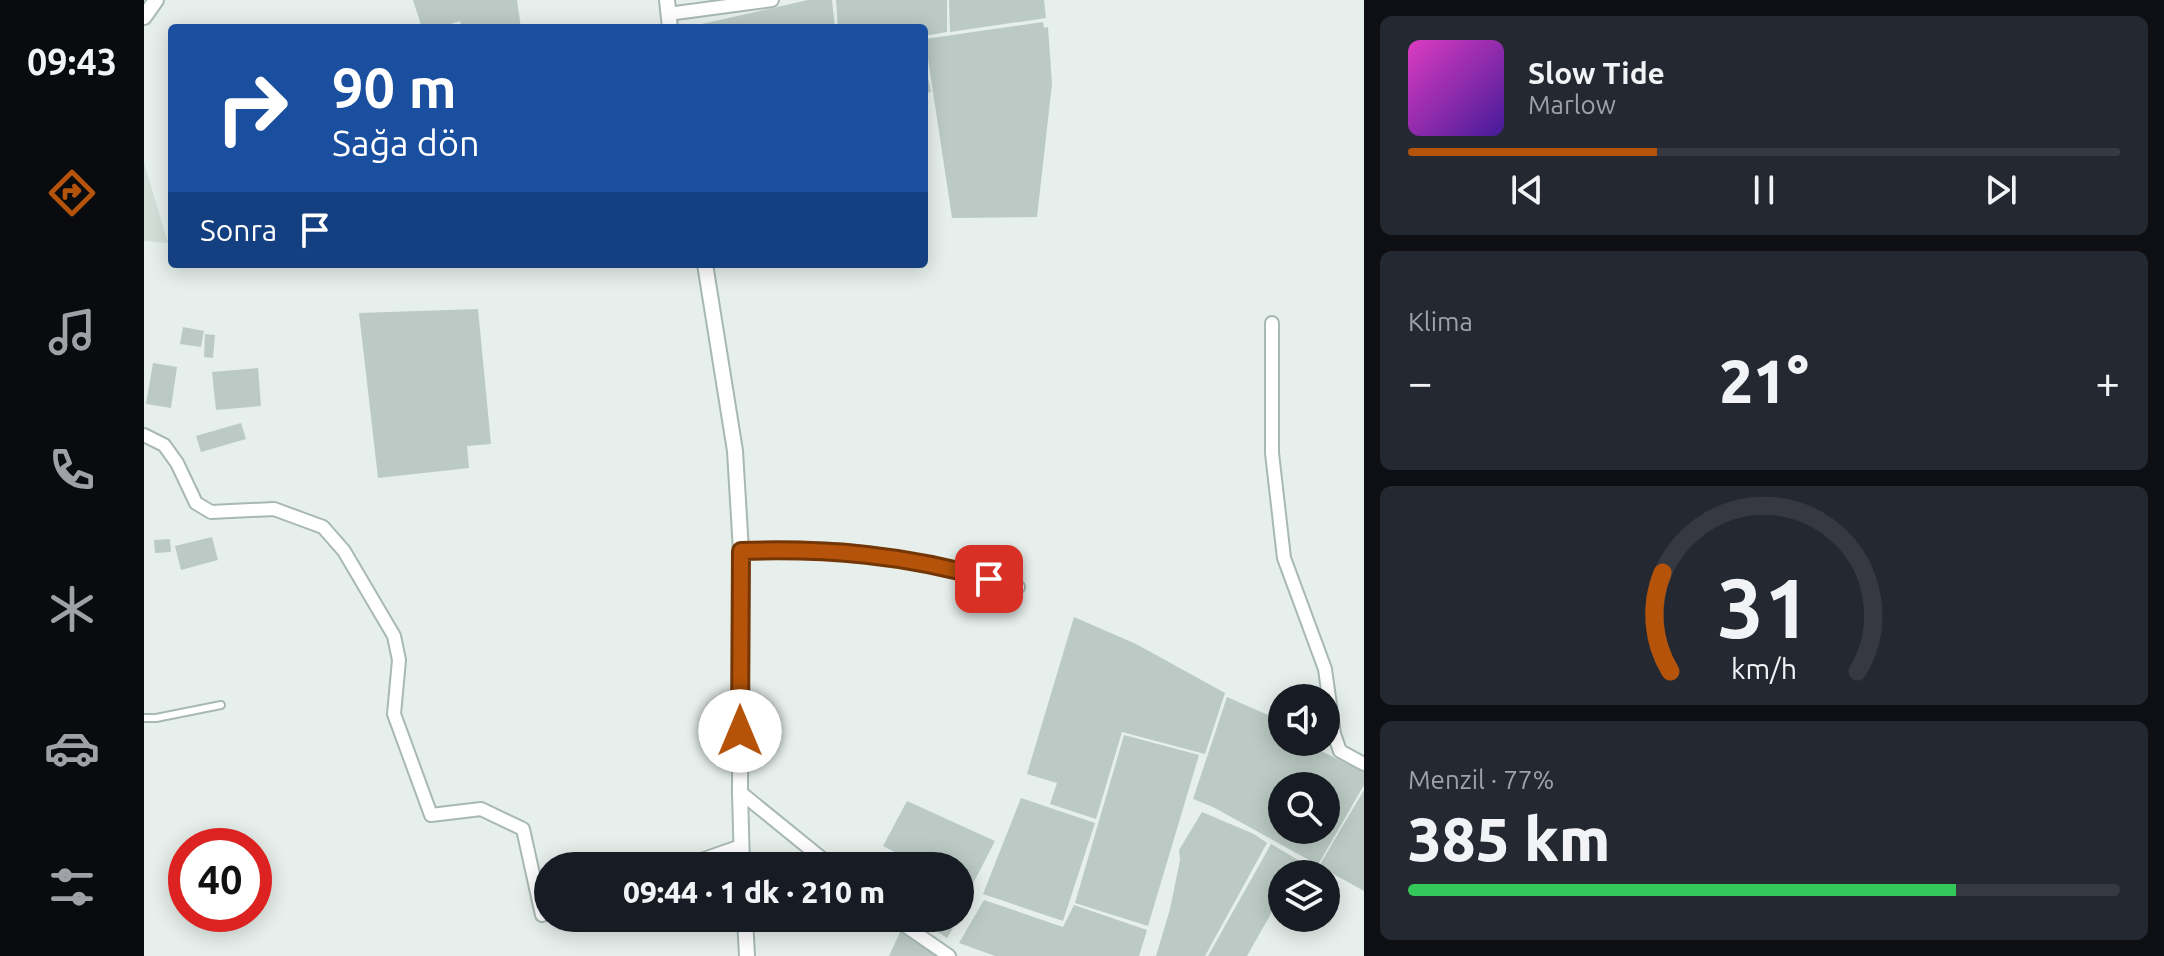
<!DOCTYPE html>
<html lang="tr">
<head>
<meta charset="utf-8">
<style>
  :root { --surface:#171b24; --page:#242831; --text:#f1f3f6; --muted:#9ea1a6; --line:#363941; --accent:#b45309 }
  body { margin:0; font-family:Ubuntu,sans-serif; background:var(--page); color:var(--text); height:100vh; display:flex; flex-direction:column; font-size:30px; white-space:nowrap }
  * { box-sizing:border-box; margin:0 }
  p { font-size:26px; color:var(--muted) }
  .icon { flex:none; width:44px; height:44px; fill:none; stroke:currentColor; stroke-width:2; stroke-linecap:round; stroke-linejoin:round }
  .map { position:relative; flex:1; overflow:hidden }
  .drawer { display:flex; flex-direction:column; gap:16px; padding:16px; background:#0d0f14; width:800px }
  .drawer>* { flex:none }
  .hud { position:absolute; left:24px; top:24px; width:760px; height:244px; border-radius:8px; box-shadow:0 4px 20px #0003; background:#1a4fa0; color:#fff; overflow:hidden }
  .buttons { position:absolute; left:1124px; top:684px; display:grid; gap:16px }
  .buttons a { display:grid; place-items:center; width:72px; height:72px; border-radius:50%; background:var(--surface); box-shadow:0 4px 20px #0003; font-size:40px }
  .speed { position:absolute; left:24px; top:828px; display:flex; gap:16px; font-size:40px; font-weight:700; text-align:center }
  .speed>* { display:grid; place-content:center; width:104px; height:104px; border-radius:50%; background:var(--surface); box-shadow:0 4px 20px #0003; line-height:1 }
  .speed .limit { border:12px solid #d22; background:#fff; color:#111 }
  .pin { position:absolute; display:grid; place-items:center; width:68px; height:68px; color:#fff; margin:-34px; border-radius:16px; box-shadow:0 4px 12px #0006 }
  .me { position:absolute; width:88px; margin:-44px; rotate:0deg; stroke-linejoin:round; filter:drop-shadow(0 0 6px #0008) }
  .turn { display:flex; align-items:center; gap:28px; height:168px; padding:0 32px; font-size:36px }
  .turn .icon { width:104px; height:104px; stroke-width:2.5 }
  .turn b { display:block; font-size:56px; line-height:68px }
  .then { display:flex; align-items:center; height:76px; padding:0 32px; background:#0003; gap:16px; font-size:30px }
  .big { font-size:60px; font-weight:800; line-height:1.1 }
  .drawer .tile { flex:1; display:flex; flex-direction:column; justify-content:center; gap:12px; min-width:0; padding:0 28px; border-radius:12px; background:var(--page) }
  .drawer .dial { align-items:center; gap:0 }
  .dial svg { height:208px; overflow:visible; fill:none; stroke:var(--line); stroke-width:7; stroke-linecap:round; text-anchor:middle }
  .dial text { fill:var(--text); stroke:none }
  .song { display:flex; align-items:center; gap:24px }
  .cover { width:96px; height:96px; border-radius:12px; background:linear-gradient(135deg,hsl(310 70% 55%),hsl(260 70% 35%)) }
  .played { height:8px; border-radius:4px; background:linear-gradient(90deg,var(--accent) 35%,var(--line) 35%) }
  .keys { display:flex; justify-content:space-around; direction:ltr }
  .heat { display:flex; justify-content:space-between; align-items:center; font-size:44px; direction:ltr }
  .charge { height:12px; border-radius:6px; background:linear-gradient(90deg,#34c759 77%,var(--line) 0) }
  .trip { position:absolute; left:390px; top:852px; width:440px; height:80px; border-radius:40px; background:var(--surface); box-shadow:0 4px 20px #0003; font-weight:800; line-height:80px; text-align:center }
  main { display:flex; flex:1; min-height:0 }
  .menu { display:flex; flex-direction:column; width:144px; justify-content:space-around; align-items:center; background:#090b0e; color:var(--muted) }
  .menu .icon { width:56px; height:56px }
  .menu .active { color:var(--accent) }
  .menu b { font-size:36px; color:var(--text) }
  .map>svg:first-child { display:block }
</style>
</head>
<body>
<main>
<nav class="menu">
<b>09:43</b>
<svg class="icon active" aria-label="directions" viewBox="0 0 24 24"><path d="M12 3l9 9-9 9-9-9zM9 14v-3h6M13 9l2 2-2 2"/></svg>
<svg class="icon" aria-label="music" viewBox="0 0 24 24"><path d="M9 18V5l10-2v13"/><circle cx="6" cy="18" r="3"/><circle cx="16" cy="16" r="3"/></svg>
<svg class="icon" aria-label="phone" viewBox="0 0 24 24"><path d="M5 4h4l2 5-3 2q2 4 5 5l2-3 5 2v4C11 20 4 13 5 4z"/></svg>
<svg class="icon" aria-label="climate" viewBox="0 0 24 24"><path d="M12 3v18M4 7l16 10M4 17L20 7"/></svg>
<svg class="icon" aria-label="car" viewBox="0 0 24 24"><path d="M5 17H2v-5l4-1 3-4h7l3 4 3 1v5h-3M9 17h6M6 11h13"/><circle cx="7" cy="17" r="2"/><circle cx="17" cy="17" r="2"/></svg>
<svg class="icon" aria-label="filters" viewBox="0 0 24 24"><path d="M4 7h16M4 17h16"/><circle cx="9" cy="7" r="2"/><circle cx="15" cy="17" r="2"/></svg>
</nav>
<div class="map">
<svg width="1220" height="956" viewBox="0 0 1220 956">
  <rect width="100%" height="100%" fill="#e6efeb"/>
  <path fill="#d4dfda" d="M0,163L24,243L0,241Z"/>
  <g fill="#bbcac4" fill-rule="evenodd">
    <path d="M269,0H373L377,28H318L316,21L294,28H278Z"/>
    <path d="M664,0H688L691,28H540Z"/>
    <path d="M692,0H803V32L780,36V28H694Z"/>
    <path d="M805,0H900L902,18L806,32Z"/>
    <path d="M899,22L900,28L904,27L908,84L893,217L808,218L781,39Z"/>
    <path d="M780,59L787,92L780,93Z"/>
    <path d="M334,309L347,444L323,446L325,468L234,478L215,313Z"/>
    <path d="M39,327L60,331L57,347L36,344Z"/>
    <path d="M61,334L71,335L69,358L60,357Z"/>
    <path d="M9,363L33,367L27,408L2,404Z"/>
    <path d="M114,368L117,406L72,410L68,372Z"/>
    <path d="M97,423L102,439L57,452L52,436Z"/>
    <path d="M68,537L74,560L37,570L31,546Z"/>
    <path d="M26,539L27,552L11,553L10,540Z"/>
    <path d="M930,617L992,644L1081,693L1061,754L978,732L952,819L906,804L913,783L883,774Z"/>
    <path d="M1083,697L1138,721V742H1169L1167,746L1220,772V785L1174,865L1069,807L1049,799ZM1138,786H1182V830H1138Z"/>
    <path d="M980,735L1055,755L1004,926L931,903Z"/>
    <path d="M1220,790V891L1175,866Z"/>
    <path d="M877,798L951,823L919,921L839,894Z"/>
    <path d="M763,801L851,841L820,901L824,904L816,917V866H760L764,859L739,846Z"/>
    <path d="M1058,812L1110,834L1123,843L1061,956H1012L1026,909L1036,860L1035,850Z"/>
    <path d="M1127,844L1156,861L1149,874H1138V894L1103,956H1064Z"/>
    <path d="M840,900L919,927L930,905L1003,930L995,956H851L815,943Z"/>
    <path d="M772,918H815L803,938Z"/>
    <path d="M757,930L795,956H745Z"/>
  </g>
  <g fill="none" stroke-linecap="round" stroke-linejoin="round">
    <g stroke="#a8b8b2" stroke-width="10">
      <path id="service" d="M0,718H12L77,705"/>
    </g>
    <g stroke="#a8b8b2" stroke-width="16">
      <g id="minor">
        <path d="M524,14L628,0"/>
        <path d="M1128,323V453L1140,558L1181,669L1190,734L1196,751L1220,764"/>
        <path d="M0,435L20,445L33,463L52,503L67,512L130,509L179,527L200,551L250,636L255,660L250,714L287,815L337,809L379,829L398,915L404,913"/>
        <path d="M597,551C618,550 639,548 660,549C733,549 805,567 874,587"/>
        <path d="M596,792L687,866"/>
        <path d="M540,866L597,846"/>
        <path d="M750,918L805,956"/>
      </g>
    </g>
    <g stroke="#a8b8b2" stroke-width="18">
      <g id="tertiary">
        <path d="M523,0L526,28"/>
        <path d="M0,17L12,0"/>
        <path d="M561,264L591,451L597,551L596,792L598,866"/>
        <path d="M601,918L603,956"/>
      </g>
    </g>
    <use href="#service" stroke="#fff" stroke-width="6"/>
    <use href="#minor" stroke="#fff" stroke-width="12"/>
    <use href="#tertiary" stroke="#fff" stroke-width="14"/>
  </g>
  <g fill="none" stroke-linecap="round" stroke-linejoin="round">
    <g stroke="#753606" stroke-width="20">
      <path id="route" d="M596,731L597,551C683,548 762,555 845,579"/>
    </g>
    <use href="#route" stroke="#b45309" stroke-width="14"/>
  </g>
</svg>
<div class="buttons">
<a><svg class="icon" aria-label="sound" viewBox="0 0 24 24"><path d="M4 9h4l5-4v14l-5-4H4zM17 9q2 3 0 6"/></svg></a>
<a><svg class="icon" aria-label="search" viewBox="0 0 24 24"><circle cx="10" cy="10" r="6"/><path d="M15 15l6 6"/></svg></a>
<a><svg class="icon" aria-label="layers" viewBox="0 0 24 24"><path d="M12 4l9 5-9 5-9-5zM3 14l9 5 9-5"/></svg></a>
</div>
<div class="speed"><div class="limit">40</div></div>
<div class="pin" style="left:845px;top:579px;background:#d93025"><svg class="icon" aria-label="arrive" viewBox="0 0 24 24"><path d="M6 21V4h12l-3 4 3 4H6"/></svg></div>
<svg class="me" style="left:596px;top:731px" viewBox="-20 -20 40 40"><circle r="19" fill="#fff"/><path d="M0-13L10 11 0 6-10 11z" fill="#b45309"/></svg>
<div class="trip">09:44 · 1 dk · 210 m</div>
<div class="hud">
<div class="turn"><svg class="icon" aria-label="right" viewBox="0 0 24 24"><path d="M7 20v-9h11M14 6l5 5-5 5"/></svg><div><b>90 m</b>Sağa dön</div></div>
<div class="then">Sonra<svg class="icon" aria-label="arrive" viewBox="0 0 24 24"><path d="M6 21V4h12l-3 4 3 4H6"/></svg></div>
</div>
</div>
<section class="drawer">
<div class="tile">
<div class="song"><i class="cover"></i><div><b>Slow Tide</b><p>Marlow</p></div></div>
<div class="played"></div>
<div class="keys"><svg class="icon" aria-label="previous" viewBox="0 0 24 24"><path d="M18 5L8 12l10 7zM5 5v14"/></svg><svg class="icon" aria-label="pause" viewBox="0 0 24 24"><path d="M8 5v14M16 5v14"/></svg><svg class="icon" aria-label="next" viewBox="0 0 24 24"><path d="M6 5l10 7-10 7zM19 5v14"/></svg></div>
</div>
<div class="tile"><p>Klima</p>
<div class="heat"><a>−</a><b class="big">21°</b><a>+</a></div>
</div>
<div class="tile dial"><svg viewBox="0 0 100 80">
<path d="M14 69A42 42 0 1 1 86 69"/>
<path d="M14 69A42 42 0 0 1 11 31" stroke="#b45309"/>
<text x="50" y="56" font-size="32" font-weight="700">31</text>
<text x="50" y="72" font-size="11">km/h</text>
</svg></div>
<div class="tile"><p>Menzil · 77%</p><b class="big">385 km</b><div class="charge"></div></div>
</section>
</main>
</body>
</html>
